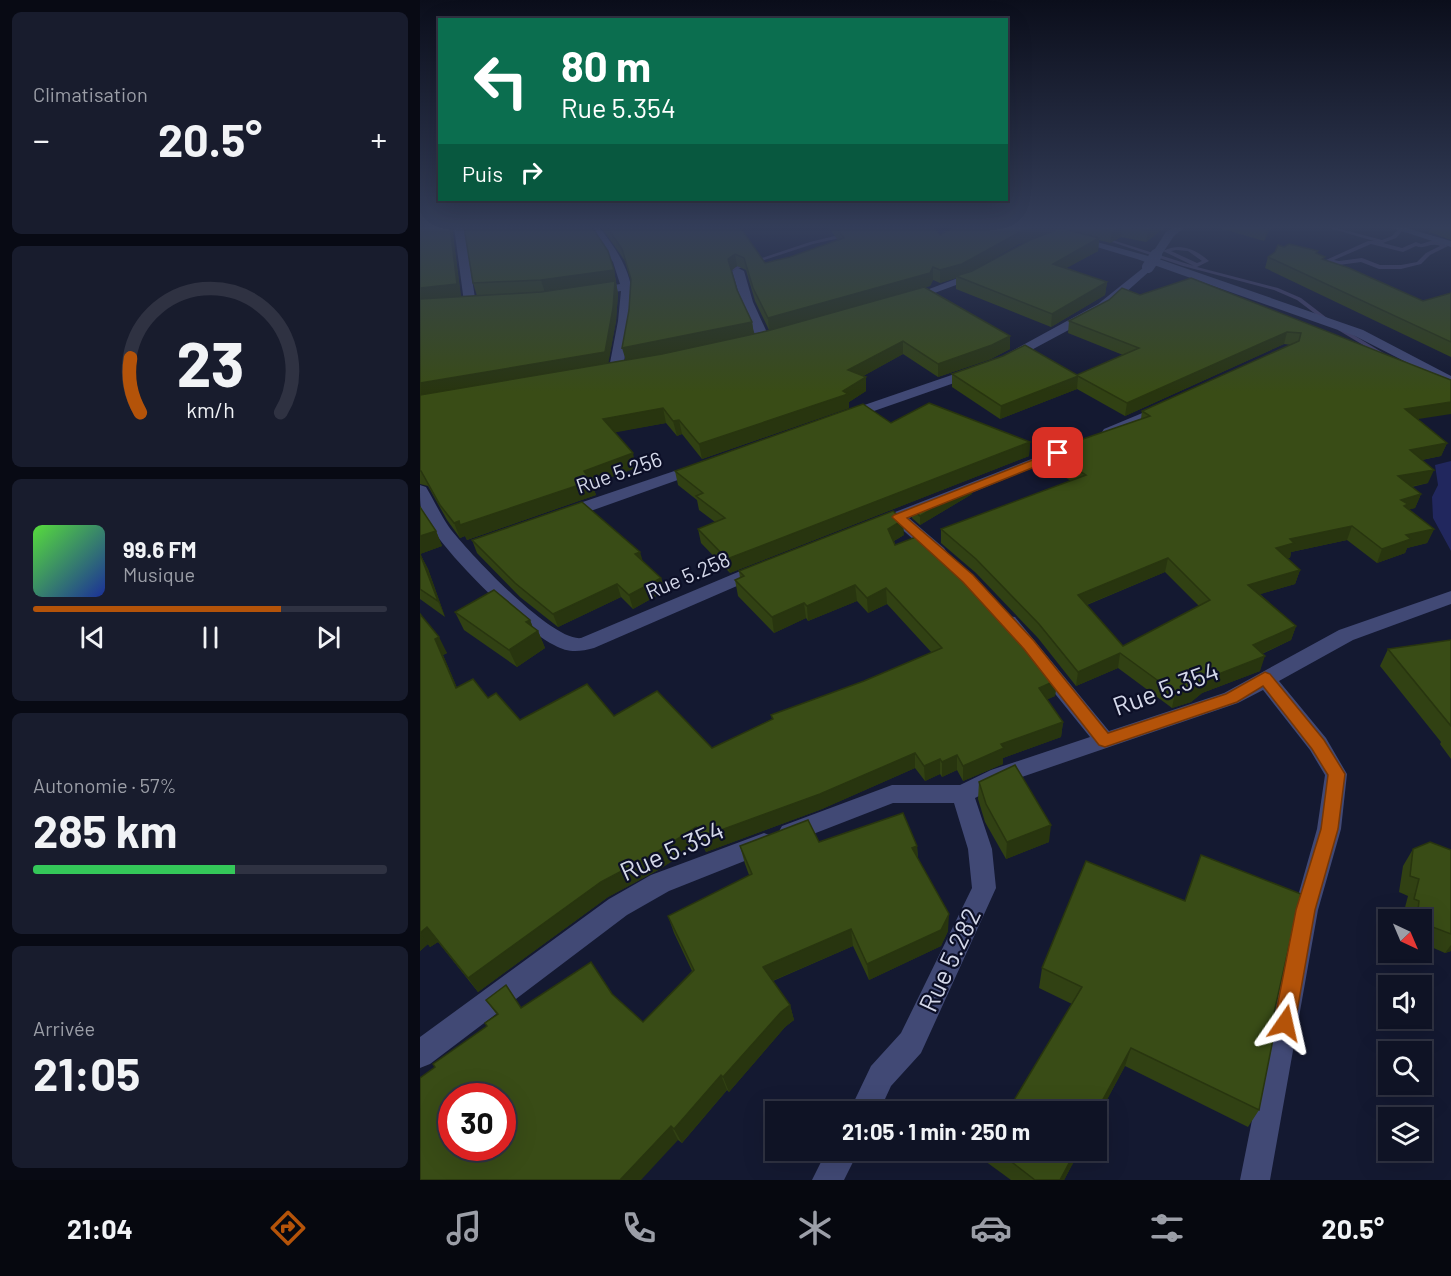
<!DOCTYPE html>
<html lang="fr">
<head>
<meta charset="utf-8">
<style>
  :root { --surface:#0f1325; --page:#181c2d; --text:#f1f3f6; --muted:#9b9ea7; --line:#2f3242; --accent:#b45309 }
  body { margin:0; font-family:Barlow,sans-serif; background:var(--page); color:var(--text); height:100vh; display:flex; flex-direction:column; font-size:22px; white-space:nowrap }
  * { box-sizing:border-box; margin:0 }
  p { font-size:20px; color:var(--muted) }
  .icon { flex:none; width:33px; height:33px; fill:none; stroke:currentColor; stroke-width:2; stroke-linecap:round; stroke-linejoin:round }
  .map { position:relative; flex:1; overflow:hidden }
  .side { display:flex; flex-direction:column; gap:12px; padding:12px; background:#080a14; width:420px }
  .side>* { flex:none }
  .guide { position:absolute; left:18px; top:18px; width:570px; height:183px; border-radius:0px; box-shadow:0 6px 24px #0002,0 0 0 2px var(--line); background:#0b6e4f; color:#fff; overflow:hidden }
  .needle { width:39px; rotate:136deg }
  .controls { position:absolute; left:958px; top:909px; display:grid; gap:12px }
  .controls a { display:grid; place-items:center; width:54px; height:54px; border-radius:0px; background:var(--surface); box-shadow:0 6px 24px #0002,0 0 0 2px var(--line); font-size:30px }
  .speed { position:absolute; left:18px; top:1083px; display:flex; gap:12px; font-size:30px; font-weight:700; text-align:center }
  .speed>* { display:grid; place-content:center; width:78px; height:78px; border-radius:50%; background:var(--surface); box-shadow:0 6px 24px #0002,0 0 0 2px var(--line); line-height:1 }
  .speed .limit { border:9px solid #d22; background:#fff; color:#111 }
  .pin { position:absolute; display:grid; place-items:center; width:51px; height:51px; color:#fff; margin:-26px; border-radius:12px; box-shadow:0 3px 9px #0006 }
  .me { position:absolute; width:66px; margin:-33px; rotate:11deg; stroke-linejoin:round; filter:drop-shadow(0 0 4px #0008) }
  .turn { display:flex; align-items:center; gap:21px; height:126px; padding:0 24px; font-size:27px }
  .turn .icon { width:78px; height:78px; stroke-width:2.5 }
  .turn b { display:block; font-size:42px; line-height:51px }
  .then { display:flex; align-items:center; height:57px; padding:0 24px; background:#0003; gap:12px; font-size:22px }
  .big { font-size:45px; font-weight:700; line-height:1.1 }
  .side .card { flex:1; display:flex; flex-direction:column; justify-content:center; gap:9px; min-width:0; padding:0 21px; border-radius:9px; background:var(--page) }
  .side .dial { align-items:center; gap:0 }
  .dial svg { height:156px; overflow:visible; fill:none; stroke:var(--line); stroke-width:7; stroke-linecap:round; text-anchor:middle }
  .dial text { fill:var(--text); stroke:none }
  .song { display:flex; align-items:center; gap:18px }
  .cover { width:72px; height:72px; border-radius:9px; background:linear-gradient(135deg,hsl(110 70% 55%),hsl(230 70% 35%)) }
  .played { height:6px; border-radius:3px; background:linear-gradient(90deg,var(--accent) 70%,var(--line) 70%) }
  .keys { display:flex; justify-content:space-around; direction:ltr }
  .heat { display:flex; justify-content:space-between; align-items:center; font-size:33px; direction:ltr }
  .charge { height:9px; border-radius:4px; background:linear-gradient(90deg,#34c759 57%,var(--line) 0) }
  .trip { position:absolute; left:345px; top:1101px; width:342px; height:60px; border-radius:0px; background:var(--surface); box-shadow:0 6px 24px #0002,0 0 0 2px var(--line); font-weight:700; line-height:60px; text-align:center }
  .tabs { display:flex; height:96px; justify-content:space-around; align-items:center; background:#06080f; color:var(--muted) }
  .tabs .icon { width:42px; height:42px }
  .tabs .active { color:var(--accent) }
  .tabs b { font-size:27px; color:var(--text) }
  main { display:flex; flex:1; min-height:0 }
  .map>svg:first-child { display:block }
</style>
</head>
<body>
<main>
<section class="side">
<div class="card"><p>Climatisation</p>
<div class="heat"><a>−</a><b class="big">20.5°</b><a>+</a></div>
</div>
<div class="card dial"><svg viewBox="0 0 100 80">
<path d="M14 69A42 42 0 1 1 86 69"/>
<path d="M14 69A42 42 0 0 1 9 41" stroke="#b45309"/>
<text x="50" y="56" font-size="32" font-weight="700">23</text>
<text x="50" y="72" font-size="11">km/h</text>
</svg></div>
<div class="card">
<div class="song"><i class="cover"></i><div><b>99.6 FM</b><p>Musique</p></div></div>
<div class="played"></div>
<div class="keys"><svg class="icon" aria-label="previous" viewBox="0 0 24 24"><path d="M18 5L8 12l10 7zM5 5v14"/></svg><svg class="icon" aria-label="pause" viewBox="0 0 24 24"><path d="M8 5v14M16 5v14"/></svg><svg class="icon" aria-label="next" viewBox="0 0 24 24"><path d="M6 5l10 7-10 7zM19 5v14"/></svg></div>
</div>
<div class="card"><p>Autonomie · 57%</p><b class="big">285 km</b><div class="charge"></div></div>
<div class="card"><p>Arrivée</p><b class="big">21:05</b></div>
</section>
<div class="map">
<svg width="1031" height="1180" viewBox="0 0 1031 1180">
  <rect width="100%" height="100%" fill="#141931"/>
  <path fill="#21275e" d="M1031,461V551L1013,518L1012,497L1018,485L1015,465Z"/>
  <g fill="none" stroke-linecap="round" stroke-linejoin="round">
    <g fill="#44416b" fill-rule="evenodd">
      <path d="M906,227H913L962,240L972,236L977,230H981L982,231L976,238L963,243L982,248L996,242L1001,244L1014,240L1028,246L1010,255L1001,264L981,269H959L941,262L919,265L906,260L948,241H954ZM951,244L983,252L996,246C1005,250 1009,242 1020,246L1006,253L997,262L981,265H960L942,258L919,261L914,260Z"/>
      <path d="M427,233L429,234V236L393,244L311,271L306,270L390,242Z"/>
      <path d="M683,237L774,266L743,251C760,242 775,249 789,261L777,267L858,288L881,298L911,321L906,322L877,300L854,290L763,266L683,239ZM756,250L768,251L782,261L777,263L751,251Z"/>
      <path d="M918,328H922L970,357L965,358L918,330Z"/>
    </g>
    <g fill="#414975" fill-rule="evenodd">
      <path d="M34,227H44L55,298H72V304L50,306L44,302Z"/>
      <path d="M169,227H179C224,283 214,302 203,368L196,372L189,368L198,321L201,291L173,295L167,292L173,289L200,284L193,262Z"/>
      <path d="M754,227H765L754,236L740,257H733L943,330L1031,376V385L935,336L717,259L650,239L655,236L732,257L731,255L746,232Z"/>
      <path d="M969,227H983L1031,241V247Z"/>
      <path d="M728,264L734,267L732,269L686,310L591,361H581L579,358L678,304Z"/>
      <path d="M318,268L324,271L333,302L350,339L348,342L344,343C330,338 317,286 312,271Z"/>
      <path d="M559,270L565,273L563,275L493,301H485L483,299Z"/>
      <path d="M555,367L560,368L562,371L560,374L431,419H421L419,416L421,413Z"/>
      <path d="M744,404L751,408L749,411L694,435H684L682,432L684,429Z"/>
      <path d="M650,444L657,448L655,451L489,518L524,548L527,552L524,556H512L476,524L458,530L452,529L450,525L452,521Z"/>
      <path d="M278,463L286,468L283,471L151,518L145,519L137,514L139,510Z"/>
      <path d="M0,485L6,487C14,500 20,514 29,527C47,551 132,642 161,638L337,564H349L352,568L349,572L174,648C159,652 148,653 134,645C101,629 12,543 1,508C0,502 0,492 0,485Z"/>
      <path d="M1031,591V604L933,640L859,681L906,738L927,774L921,829L898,910L850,1180H820L874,910L897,829L905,775L890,750L843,690L818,703L587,782L555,798L572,849L576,888L501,1053L471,1086L459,1112H429L451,1066L481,1033L552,888L548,849L534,803H473L370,843L362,840L358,833L362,826L472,785H540L571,770L670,737L581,627L579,622L581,617L588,616L595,617L689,731L804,693L919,630Z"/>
      <path d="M344,833L352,836L356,843L352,850L249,891L207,915L10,1064L0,1068V1037L189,899L231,875Z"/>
      <path d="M407,1150H439L424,1180H392Z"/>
    </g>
    <path stroke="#414975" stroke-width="12" d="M728,267L736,255"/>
  </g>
  <g fill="#314113" fill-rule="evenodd">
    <path d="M0,227H32L41,297L90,294L57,296L53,283L194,270L198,294L196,321L188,363L205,360L211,281L205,261L181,227H334L321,229L345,263L370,257L418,240L408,227H514L520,235L534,227H745L726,242L701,237L690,243L679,240L678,251L646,268L687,282L685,295L631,327L536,289V278L520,283L513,280L510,286L505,287L590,336V349L571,359L518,377L483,354L443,376L446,391L429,402V408L282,459L262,434L257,436L246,423L194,432L216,468L172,484L176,495L47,540L45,536L40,538L27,520L8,486L0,484ZM608,241L552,271L548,273L599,244ZM317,266L326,270L335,301L349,330L334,334L332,322L317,290L311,270Z"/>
    <path d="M796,227H851L844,241Z"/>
    <path d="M1012,227H1031V240L1009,232Z"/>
    <path d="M864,247L897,254L904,260L1003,301L1031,293V357L845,268L848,257Z"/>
    <path d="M771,278L1031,380L998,419L1027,443L1021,456L1002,460L1008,483L992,487L1001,494L995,508L989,509L1014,529L1007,543L987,548L985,553L957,563L927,540L871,552L870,558H867L880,570L875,584L840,594L876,626L871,640L842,654L840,671L782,693L771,702L752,708L698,668L656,686L618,638L556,573L521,543V529L651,481L626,465L628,451L721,419L722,411L872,345L864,344L705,416L657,389L580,419L532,387V374L657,375L703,355L648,333L649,321L720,295ZM745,572L779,606L703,646L667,605Z"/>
    <path d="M471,423L610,442L609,456L310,573L281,543L278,529L295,522L279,510L277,500L258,485L255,471Z"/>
    <path d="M552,494L500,525L492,518V509Z"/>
    <path d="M0,507L16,531L22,546L0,554L8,569L25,617L0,599Z"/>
    <path d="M484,535L474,541L475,545L637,680L635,696L627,699L643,722L641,737L583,758V764L543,781L537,770L522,777L520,774L505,781L495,768L402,809L286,852L281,842L240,869L188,897L58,992L18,942L10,947L8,944L0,951V614L27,653L23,655L37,688L68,698L100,720L194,716L292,748L352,719L351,715L444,681L512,653L467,604L448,613L437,601L388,621L386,618L354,633L318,596L315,580L320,578L319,571Z"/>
    <path d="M52,540L222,561L241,578L245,591L213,609L201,597L138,627L100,597L57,553Z"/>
    <path d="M35,612L110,620L113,628L118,631L125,648L97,667L44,630Z"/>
    <path d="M1031,640V759L1020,744L1021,742L960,666L968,649Z"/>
    <path d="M559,782L629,842L586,859L565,822L558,799Z"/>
    <path d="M399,842L497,846L498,858L528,931L521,946L449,980L433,946L353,981L370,1005L374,1020L365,1027L309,1092L307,1090L262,1143L258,1140L67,1026L77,1015L66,1000L101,1008L192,994L223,1022L272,971L254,933L248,916L329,875L325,864L320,846Z"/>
    <path d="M993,849L1031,850V951L1025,953L1002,943V920H988V918L983,915L988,896L979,892L983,866Z"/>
    <path d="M622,968L853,1017L839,1110L828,1127L705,1066L676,1120V1112L652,1004L619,988Z"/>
    <path d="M567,1150H660L644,1180H591L565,1161Z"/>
  </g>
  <g fill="#28350f">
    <path d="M30,227H32L41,297L0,301V288Z"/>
    <path d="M315,227H334L316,230Z"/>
    <path d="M615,227H639L638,230L599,244L542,276H536V278L520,283V270L600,232Z"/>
    <path d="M700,227H703L701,237L690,243L692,232Z"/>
    <path d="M733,227H745L726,242L728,231Z"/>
    <path d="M848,227H851L844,241L847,229Z"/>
    <path d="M679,238L678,251L632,276L633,264Z"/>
    <path d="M315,254L317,266L310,272L308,259Z"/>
    <path d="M513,267V280L510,286L349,331L348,318Z"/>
    <path d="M194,270L198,294L196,321L188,365L0,398V383L125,293L121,280Z"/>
    <path d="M687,282L685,295L631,327L632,314Z"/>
    <path d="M332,322L334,335L206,361L202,348Z"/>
    <path d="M867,332L864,344L705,416L707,403Z"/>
    <path d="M590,336V349L571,359L518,377V364Z"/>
    <path d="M483,341V354L429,384L428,370Z"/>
    <path d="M658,376L657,389L580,419L581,406Z"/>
    <path d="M446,377V391L429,402V408L282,459L279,444L423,391Z"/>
    <path d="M1031,402V414L979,422L985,409Z"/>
    <path d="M243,408L246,423L187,434L183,419Z"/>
    <path d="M259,420L262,434L257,436L253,421Z"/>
    <path d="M610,442L609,456L310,573L307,559Z"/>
    <path d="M1027,443L1021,456L985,463L990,450Z"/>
    <path d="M213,453L216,468L172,484L176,495L47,540L45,536L40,538L34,523L164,471Z"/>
    <path d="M1014,470L1008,483L972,490L978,476Z"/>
    <path d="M552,486V494L500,525V516Z"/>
    <path d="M1001,494L995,508L985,511L981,500Z"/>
    <path d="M483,520L484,535L468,544V529Z"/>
    <path d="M932,526L927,540L871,552L870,558L852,562L856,548L870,539Z"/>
    <path d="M1014,529L1007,543L987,548L985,553L957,563L962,549L986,535Z"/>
    <path d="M16,531L22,546L0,554V536Z"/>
    <path d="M220,552L224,565L215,554Z"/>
    <path d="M0,554L8,569L25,617L18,601Z"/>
    <path d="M748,558L745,572L656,609L658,595Z"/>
    <path d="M880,570L875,584L824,599L828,585Z"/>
    <path d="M241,578L245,591L213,609L209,595Z"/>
    <path d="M197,584L201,597L138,627L133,614Z"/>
    <path d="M435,585L437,601L388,621L387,606Z"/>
    <path d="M466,588L467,604L448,613L447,598Z"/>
    <path d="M384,603L386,618L354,633L352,617Z"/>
    <path d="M110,620L115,633L118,631L125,648L97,667L89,650L106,622Z"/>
    <path d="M876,626L871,640L828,660L833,645Z"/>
    <path d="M19,637L27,653L23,655L44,704L36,688L15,639Z"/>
    <path d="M700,653L698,668L656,686L658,672Z"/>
    <path d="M845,656L840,671L782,693L771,702L752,708L755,693L786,679Z"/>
    <path d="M637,680L635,696L618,704L619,688Z"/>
    <path d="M643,722L641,737L583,758V764L543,781V766L581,744Z"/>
    <path d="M495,753V768L402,809L286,852L282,837Z"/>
    <path d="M537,755V770L522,777V762Z"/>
    <path d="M520,759V774L505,781L504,766Z"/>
    <path d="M631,825L629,842L586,859L587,842Z"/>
    <path d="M276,827L281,842L240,869L188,897L58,992L48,978L181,882Z"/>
    <path d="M497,846L498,864L492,848Z"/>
    <path d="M529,914L528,931L521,946L449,980L447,964Z"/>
    <path d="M7,927L18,942L10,947L0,934V933Z"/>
    <path d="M431,929L433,946L347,983L343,967Z"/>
    <path d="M0,934L8,944L0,951Z"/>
    <path d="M1031,945V951L1025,953Z"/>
    <path d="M370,1005L374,1020L365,1027L309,1092L303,1077L361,1012Z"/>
    <path d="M711,1048L705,1066L676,1120V1112Z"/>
    <path d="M301,1075L307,1090L262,1143L254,1129Z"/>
    <path d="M251,1126L258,1140L221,1180H200Z"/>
    <path d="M656,1150H660L644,1180H640Z"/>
  </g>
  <g fill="#394c16" stroke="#28350f" stroke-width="1.5" fill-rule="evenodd">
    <path d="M0,227H30L37,284L0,288Z"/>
    <path d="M44,227H172L188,251L194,270L121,280L53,283Z"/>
    <path d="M187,227H320L345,263L370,257L424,238L416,227H514L520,235L534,227H615L600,232L542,264L520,270L513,267L510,273L348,318L333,288L324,258L315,254L308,259L317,290L332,322L202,348L209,310L211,279L202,249Z"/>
    <path d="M672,227H700L692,232Z"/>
    <path d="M709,227H733L728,231Z"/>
    <path d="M838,227H848L847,229Z"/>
    <path d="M641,228L679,238L633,264L687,282L632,314L536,276L552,271L610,240Z"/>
    <path d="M869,244L898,251L896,253L905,257L902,259L929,268L1003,301L1031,293V342L848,257L855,252L858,245L864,247Z"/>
    <path d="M771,278L1031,380V402L985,409L1027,443L990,450L1014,470L978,476L1001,494L981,500L988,504L984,506L1014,529L986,535L991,539L962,549L932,526L870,539L874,543L856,548L880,570L828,585L876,626L833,645L845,656L786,679L775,687L755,693L700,653L658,672L619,624L556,559L521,529L666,475L628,451L730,416L722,411L879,341L881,333L867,332L707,403L658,376L581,406L532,374L583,356L605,345L657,375L719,348L649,321L689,300L702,288L720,295ZM748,558L790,600L703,646L658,595Z"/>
    <path d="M195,281L193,308L185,352L0,383V299L121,292Z"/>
    <path d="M504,287L590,336L572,345L518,364L483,341L428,370L446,377L423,391L428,394L279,444L259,420L253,421L243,408L183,419L213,453L164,471L171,481L40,525L39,521L34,523L20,505L1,471H0V395L242,354L347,331Z"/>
    <path d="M509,403L610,442L307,559L278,529L305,518L276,496L283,493L255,471L443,404L471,423Z"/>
    <path d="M552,486L500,516L492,509Z"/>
    <path d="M162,502L220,552L215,554L241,578L209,595L197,584L133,614L95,583L52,540Z"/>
    <path d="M0,507L16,531L0,536Z"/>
    <path d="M473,511L483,520L468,529L475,545L501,535L541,569L602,636L637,680L619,688L643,722L581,744L584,748L543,766L537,755L522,762L520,759L504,766L495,753L400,794L282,837L276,827L234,854L181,882L48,978L7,927L0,933V614L19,637L15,639L36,688L53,679L68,698L76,693L100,720L167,684L194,716L237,691L292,748L353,719L351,715L444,681L522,648L466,588L447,598L435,585L387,606L384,603L352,617L315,580L324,576L319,571Z"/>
    <path d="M0,554L18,601L0,589Z"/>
    <path d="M74,590L110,620L106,622L118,631L89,650L35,612Z"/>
    <path d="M1031,640V726L968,649Z"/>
    <path d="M595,765L631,825L587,842L566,804L559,782Z"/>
    <path d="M483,813L497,846L492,848L529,914L521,930L447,964L431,929L343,967L370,1005L361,1012L303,1077L301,1075L254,1129L251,1126L200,1180H0V1078L15,1067L13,1064L67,1026L65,1023L78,1014L66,1000L86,985L101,1008L171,962L192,994L223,1022L274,970L248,916L332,874L320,846L388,820L399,842ZM32,1096H82V1148H32Z"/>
    <path d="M1010,842L1031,850V934L1002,923V920H997L999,901L994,899L999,879L990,876L993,849Z"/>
    <path d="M781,855L881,894L853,1017L857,1019L839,1110L711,1048L676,1112H587L662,987L622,968L666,861L765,901Z"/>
    <path d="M576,1150H656L640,1180H615Z"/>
  </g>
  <linearGradient id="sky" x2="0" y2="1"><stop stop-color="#0b0e1b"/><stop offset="0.58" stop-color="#343e5a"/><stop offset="1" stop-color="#343e5a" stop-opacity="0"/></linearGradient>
  <rect width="1031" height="392" fill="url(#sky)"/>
  <path fill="#b45309" stroke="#753606" stroke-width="1.5" d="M638,450L644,453L642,456L487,518L553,575L614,641L688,733L806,694L845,672L850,674L904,740L925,774L918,829L895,910L875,1023L872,1030L865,1033L857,1030L854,1023L876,910L901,829L908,775L892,749L843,686L817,702L685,747L679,745L604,649L543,582L472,517L474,515Z"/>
  <g text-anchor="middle" stroke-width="4.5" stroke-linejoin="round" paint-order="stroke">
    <g font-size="21" fill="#d4d8e9" stroke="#0c0f27">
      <text transform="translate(199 473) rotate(-19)" y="7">Rue 5.256</text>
      <text transform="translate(268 576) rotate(-23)" y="7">Rue 5.258</text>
    </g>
    <g font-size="26" fill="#d4d8e9" stroke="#0c0f27">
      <text transform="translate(746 689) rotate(-20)" y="9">Rue 5.354</text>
      <text transform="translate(252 851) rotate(-24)" y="9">Rue 5.354</text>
      <text transform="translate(530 960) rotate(-65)" y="9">Rue 5.282</text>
    </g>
  </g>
</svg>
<div class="controls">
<a><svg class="needle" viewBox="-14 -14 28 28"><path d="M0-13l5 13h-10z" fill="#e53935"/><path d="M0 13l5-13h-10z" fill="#9b9ea7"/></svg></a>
<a><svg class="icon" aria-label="sound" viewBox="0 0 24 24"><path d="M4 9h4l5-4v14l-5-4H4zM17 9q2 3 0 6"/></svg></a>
<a><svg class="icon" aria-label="search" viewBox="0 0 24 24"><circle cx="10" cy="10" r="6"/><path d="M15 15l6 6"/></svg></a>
<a><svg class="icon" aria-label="layers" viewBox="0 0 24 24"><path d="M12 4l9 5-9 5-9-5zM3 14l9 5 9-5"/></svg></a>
</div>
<div class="speed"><div class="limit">30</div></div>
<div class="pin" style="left:638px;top:453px;background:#d93025"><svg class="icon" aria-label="arrive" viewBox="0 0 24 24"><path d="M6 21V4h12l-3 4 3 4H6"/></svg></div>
<svg class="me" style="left:865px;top:1023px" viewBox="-20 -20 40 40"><path d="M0-17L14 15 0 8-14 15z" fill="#b45309" stroke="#fff" stroke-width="4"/></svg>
<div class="trip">21:05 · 1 min · 250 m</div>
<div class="guide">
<div class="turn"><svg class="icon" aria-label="left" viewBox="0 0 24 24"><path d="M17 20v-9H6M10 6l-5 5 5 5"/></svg><div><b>80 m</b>Rue 5.354</div></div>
<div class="then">Puis<svg class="icon" aria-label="right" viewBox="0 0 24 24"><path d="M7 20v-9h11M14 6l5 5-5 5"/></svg></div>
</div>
</div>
</main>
<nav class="tabs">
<b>21:04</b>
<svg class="icon active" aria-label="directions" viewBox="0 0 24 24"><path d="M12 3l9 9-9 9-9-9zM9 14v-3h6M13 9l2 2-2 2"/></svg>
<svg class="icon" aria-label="music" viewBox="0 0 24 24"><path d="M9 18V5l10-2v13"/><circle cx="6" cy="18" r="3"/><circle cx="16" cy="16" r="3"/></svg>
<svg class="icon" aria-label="phone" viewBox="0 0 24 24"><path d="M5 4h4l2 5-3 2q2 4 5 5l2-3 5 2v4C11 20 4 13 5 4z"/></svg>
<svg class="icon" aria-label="climate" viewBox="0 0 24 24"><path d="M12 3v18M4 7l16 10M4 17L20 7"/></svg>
<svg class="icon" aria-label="car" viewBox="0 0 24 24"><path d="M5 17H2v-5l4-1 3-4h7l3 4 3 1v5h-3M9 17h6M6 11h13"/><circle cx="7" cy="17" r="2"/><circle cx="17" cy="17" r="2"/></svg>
<svg class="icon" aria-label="filters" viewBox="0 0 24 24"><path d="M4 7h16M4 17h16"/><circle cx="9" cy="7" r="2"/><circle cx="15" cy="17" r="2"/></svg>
<b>20.5°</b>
</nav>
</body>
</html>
